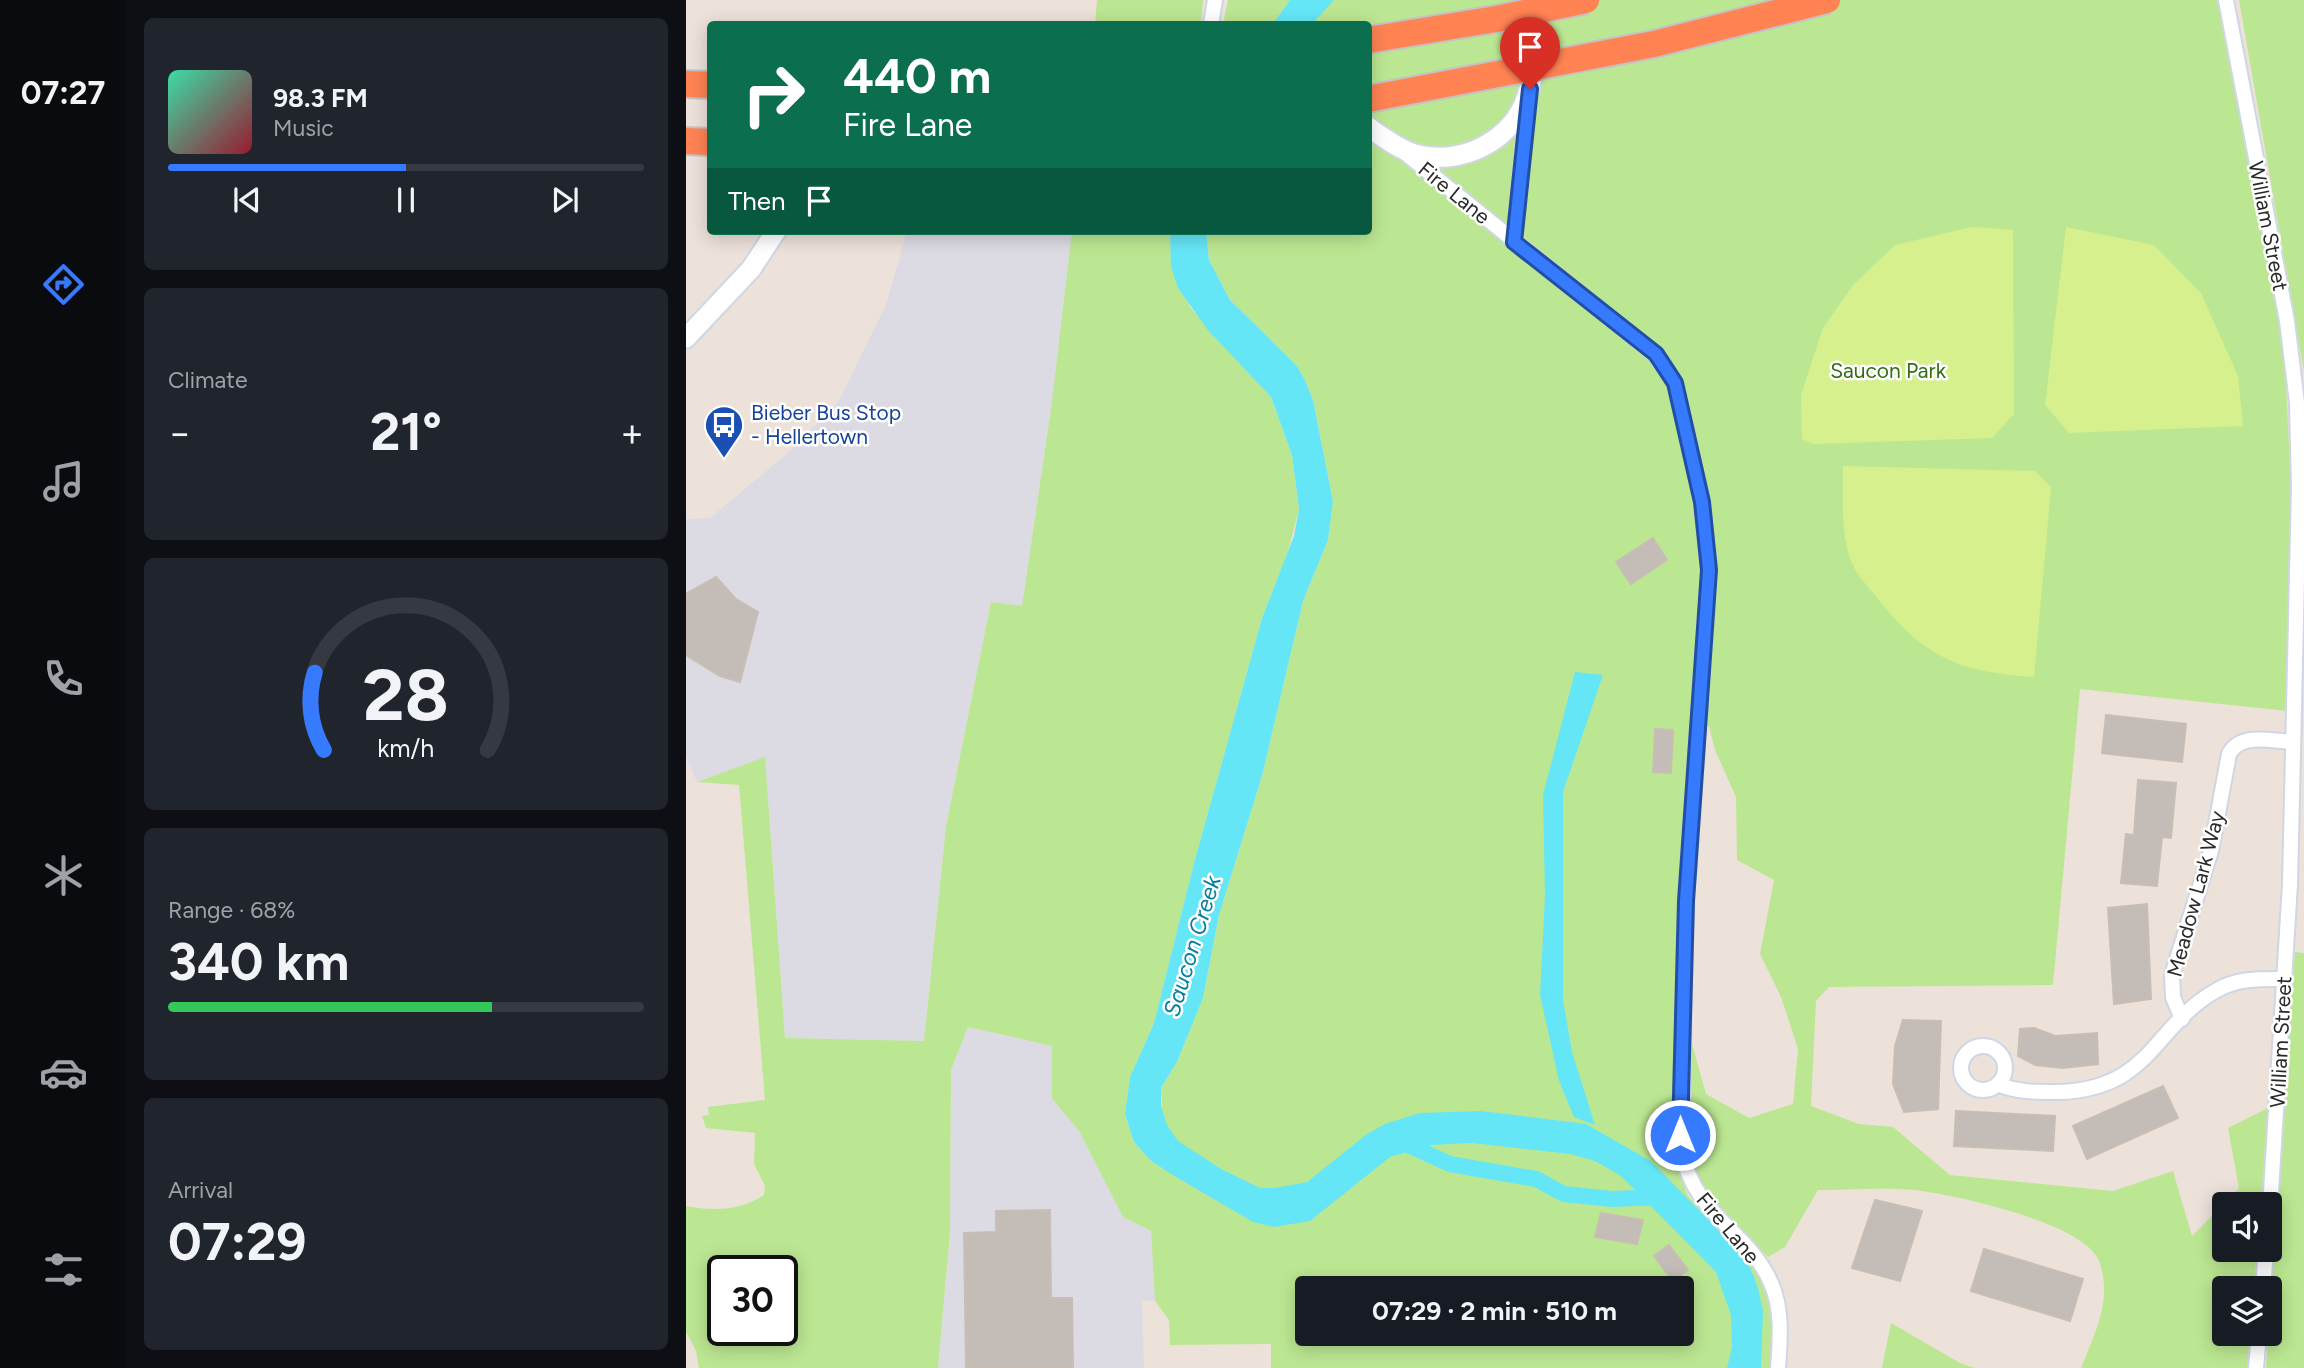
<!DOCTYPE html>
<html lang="en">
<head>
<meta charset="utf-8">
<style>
  :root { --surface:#171b24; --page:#20242c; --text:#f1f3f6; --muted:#9ea1a6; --line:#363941; --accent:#357aff }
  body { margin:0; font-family:Figtree,sans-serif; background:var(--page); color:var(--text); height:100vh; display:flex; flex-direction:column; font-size:26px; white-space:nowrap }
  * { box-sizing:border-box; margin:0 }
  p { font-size:23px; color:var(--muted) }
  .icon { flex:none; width:38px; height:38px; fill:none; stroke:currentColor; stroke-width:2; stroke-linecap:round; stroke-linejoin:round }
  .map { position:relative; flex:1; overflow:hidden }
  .sheet { display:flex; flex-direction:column; gap:18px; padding:18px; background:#0d0f14; width:560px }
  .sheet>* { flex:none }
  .top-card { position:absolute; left:21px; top:21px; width:665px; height:214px; border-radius:7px; box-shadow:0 4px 18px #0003; background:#0b6e4f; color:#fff; overflow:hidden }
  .tools { position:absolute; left:1526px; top:1192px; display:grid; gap:14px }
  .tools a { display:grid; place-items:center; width:70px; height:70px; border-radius:7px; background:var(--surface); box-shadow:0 4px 18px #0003; font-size:35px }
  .speed { position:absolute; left:21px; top:1255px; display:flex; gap:14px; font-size:35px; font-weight:700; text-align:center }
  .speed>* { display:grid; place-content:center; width:91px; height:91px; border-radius:50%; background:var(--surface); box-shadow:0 4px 18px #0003; line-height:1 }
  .speed .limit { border:4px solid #111; border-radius:10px; background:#fff; color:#111 }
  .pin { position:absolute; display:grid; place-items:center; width:60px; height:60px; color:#fff; margin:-72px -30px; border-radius:50% 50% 50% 0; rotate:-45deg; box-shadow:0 0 7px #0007 }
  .pin .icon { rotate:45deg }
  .me { position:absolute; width:77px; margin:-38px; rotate:0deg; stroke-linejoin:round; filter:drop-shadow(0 0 5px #0008) }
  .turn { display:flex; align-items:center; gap:24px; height:147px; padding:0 21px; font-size:32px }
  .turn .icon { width:91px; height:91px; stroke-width:2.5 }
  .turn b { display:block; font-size:49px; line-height:60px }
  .then { display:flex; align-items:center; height:66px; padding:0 21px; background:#0003; gap:14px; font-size:26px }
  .big { font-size:52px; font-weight:700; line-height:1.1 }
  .sheet .card { flex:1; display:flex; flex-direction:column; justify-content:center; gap:10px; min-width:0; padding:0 24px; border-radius:10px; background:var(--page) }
  .sheet .dial { align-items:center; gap:0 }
  .dial svg { height:182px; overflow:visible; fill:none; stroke:var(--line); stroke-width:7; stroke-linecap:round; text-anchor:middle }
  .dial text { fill:var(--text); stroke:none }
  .song { display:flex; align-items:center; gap:21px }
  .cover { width:84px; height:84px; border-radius:10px; background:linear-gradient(135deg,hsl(160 70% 55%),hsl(350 70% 35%)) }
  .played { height:7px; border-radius:4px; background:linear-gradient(90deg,var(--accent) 50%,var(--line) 50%) }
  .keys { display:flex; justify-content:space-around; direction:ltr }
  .heat { display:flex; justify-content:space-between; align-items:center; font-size:38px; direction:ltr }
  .charge { height:10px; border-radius:5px; background:linear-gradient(90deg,#34c759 68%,var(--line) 0) }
  .trip { position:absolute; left:609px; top:1276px; width:399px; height:70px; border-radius:7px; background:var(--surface); box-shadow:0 4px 18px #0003; font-weight:700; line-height:70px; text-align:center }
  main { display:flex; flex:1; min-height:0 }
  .tabs { display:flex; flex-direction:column; width:126px; justify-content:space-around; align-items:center; background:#090b0e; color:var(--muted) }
  .tabs .icon { width:49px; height:49px }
  .tabs .current { color:var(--accent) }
  .tabs b { font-size:32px; color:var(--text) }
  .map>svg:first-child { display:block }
</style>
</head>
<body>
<main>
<nav class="tabs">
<b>07:27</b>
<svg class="icon current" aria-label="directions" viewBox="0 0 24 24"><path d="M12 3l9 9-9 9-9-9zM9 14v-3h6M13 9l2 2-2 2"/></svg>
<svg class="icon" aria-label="music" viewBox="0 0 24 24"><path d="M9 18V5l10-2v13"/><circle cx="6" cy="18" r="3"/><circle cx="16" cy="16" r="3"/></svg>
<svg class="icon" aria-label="phone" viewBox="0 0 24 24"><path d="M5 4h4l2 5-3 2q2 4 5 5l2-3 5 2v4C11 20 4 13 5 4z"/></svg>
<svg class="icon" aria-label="climate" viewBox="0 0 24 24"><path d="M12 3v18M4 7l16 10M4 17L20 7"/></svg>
<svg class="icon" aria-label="car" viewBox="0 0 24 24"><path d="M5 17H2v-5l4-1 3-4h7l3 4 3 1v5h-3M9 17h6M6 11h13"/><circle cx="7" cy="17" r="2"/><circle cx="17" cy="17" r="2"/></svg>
<svg class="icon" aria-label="filters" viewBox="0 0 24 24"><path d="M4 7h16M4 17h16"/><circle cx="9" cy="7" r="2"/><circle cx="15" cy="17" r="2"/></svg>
</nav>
<section class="sheet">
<div class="card">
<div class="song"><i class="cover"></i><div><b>98.3 FM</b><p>Music</p></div></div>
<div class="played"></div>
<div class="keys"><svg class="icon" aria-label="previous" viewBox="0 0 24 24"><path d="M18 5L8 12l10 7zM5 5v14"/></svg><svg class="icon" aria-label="pause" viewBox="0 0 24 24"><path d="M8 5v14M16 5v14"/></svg><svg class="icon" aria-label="next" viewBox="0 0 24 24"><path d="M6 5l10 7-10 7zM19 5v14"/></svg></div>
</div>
<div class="card"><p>Climate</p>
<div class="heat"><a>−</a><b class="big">21°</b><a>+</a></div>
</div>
<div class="card dial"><svg viewBox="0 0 100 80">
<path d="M14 69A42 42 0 1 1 86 69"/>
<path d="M14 69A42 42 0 0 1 10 35" stroke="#357aff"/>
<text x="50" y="56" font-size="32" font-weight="700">28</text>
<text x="50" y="72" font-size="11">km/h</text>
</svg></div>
<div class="card"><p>Range · 68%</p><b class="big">340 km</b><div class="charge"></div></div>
<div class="card"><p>Arrival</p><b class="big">07:29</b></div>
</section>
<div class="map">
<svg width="1618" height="1368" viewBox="0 0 1618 1368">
  <rect width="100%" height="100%" fill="#ede2da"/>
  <g fill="#dcdbe4">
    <path d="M221,231H386L365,409L336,607L305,602L260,826L238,1041L99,1038L79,758L11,782L0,756V519L24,518L104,451L152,402L200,305Z"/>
    <path d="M282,1027L366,1046V1099L393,1131L437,1217L465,1231L469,1301L456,1300L458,1368H252L264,1232L265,1070Z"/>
  </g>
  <g fill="#bce792" fill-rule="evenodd">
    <path d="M411,0H517L515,24H409Z"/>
    <path d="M542,0H604L591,19L628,20L648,0H1531L1598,343L1605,487L1601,711L1394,689L1367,985L1143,987L1130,1001L1125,1106L1173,1124L1207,1127L1264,1175L1427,1191L1487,1171L1506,1236L1553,1188L1542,1128L1582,1108L1575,1204H1538V1250H1571L1568,1288H1538V1334H1564L1561,1368H1395C1409,1333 1427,1300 1413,1261C1399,1223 1266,1194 1228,1190C1196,1187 1163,1190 1132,1190L1099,1247L1082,1257C1060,1236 1032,1215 1017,1190C993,1149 1004,1089 1006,1044L1020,1094L1063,1118L1107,1104L1112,1049L1095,997L1074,954L1088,880L1051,860L1050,797L1029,750L1023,726L1008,724L992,900L987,1085L990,1165L1002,1196L1070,1270C1087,1301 1088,1333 1086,1368H585V1344L484,1345L483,1320L469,1301L465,1231L437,1217L393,1131L366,1099V1046L282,1027L265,1070L264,1232L252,1368H13L10,1351L0,1332V1206C27,1211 54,1211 78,1195L79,1186L68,1164L69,1133L20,1128L16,1116L23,1115L22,1107L79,1100L53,785L11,782L79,757L99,1038L238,1041L260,826L305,602L336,606L365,409L386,231H484V240L504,307L585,397L606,455L613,509L602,552L576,618L508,863L468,1023L444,1077L439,1114L448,1142L464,1160L478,1169L475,1088L491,1062L517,998L533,915L576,776L617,601L642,540L647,501L627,400L619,380L611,366L544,300L523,260L520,231H682V24H537ZM37,1270H96V1330H37ZM621,1288H996V1334H621Z"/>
    <path d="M1553,0H1618V372Z"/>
    <path d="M1609,952L1618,953V1368H1580Z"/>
    <path d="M1205,1323L1274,1363L1289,1368H1196Z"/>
  </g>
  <g fill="#d5f08d">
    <path d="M1286,227L1327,230L1328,414L1306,438L1128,444L1116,439L1115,395L1137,328L1167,285L1209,245Z"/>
    <path d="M1380,227L1468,245L1515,293L1552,376L1557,426L1383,433L1359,405Z"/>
    <path d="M1157,466L1349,471L1365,487L1348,677C1273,672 1239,658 1191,598C1183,587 1171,576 1166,563C1154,535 1157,496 1157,466Z"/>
  </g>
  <g fill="#65e6f7">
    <path d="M604,0H648L626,24H587Z"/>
    <path d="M484,231H520L523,260L544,300L611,366L619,380L627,400L647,501L642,540L617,601L576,776L533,915L517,998L491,1062L475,1088V1106L481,1125L492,1141L535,1169L574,1188H589L621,1182L681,1134L699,1124L734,1113L795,1111L900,1124L966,1162L1043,1241L1064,1267L1072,1288L1077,1311L1075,1368H1041L1046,1347L1045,1315L1030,1272L935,1176L909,1161L884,1154L786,1143L745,1145L704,1157L624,1221L588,1227L567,1222L485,1174L464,1160L448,1142L439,1114L444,1077L468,1023L508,863L576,618L608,536L613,509L606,455L585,397L521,329L492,288L485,267Z"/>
    <path d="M889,672L917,675L877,792V1000L886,1052L909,1125L888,1117L873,1081L854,995L859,896L857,795Z"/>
  </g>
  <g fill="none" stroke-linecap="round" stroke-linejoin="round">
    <path stroke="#65e6f7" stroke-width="16" d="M711,1145L720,1144L764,1164L850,1179L878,1194L926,1199L976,1197"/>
  </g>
  <g fill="#c4bcb7" stroke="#c8beb4" stroke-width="2">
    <path d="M967,538L981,560L945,584L930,562Z"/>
    <path d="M30,577L50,599L72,612L54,682L34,676L0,655V594Z"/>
    <path d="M1420,715L1500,724L1496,762L1416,753Z"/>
    <path d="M969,729L987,730L985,773L967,772Z"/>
    <path d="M1452,780L1490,783L1485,838L1476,837L1471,886L1435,883L1440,834L1448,835Z"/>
    <path d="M1461,904L1465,999L1428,1004L1422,908Z"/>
    <path d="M1217,1020L1255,1021L1252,1109L1218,1112L1207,1084L1209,1046Z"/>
    <path d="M1348,1028L1369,1036L1411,1033L1412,1064L1377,1068L1349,1065L1332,1056L1334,1029Z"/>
    <path d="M1477,1086L1492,1118L1401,1159L1387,1126Z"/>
    <path d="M1270,1111L1369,1116L1367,1151L1268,1146Z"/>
    <path d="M1189,1200L1236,1211L1214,1281L1166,1268Z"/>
    <path d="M364,1210L365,1298H386L387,1368H280L278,1233L310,1232V1211Z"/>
    <path d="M915,1213L957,1220L951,1244L909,1237Z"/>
    <path d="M983,1245L1002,1270L987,1281L968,1256Z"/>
    <path d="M1298,1249L1397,1279L1384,1321L1285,1291Z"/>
  </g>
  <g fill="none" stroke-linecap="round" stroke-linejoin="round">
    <g stroke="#cfd6e4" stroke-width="18">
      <g id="street">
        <path d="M1540,0L1601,321L1611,403L1613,487L1604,884L1584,1208"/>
        <path d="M525,24L529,0"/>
        <path d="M719,153L969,354L989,383L1016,501L1023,570L1000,901L995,1147C1006,1216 1062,1229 1085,1283C1097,1310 1094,1340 1092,1368"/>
        <path d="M828,242L842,100"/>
        <path d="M1496,1019L1487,997L1486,975L1525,851L1543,754C1555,732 1585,741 1607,742"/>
        <circle cx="1297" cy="1068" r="22"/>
        <path d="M1312,1084C1332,1093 1354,1092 1375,1092C1466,1088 1467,1026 1531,990C1552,978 1575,979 1599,979"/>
        <path d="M1577,1288L1580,1250"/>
        <path d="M1570,1368L1573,1334"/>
      </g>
    </g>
    <g stroke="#cfd6e4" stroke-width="23">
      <g id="secondary">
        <path d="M682,127C697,137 712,149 729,154C774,167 827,141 841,96C851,67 849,30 851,0"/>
        <path d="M0,338L65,269L90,231"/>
      </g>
    </g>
    <g stroke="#c3c3c3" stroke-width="30">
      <g id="highway">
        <path d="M0,84L24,85"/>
        <path d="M0,141L24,142"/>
      </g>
    </g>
    <use href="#street" stroke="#fff" stroke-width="14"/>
    <use href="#secondary" stroke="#fff" stroke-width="19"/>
    <use href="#highway" stroke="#ff8353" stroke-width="26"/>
    <g stroke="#c3c3c3" stroke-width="30" stroke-linecap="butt">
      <g id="highway-bridge">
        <path d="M682,40L810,19L900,0"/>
        <path d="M682,99L968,44L1141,0"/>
      </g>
    </g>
    <use href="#highway-bridge" stroke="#ff8353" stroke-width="26"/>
  </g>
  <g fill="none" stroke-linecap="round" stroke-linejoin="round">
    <g stroke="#224fa6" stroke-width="18">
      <path id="route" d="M844,89L828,242L970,354L989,383L1016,502L1023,570L1000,901L994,1135"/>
    </g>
    <use href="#route" stroke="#357aff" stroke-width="12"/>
  </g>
  <defs>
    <g id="bus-pin" transform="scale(2.0125)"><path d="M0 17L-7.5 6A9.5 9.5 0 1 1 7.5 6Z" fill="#1a4fb4" stroke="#fff"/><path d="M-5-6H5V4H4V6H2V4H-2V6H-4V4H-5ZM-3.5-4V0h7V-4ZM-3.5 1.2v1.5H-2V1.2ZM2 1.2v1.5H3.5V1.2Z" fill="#fff"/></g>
  </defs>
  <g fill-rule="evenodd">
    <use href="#bus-pin" x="38" y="425"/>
  </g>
  <g text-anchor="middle" stroke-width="5" stroke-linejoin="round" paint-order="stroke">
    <g font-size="21" fill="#292929" stroke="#fff">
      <text transform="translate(768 193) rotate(39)" y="7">Fire Lane</text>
      <text transform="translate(1582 226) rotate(79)" y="7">William Street</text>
      <text transform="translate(1510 894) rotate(-75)" y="7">Meadow Lark Way</text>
      <text transform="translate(1595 1042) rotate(-87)" y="7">William Street</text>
      <text transform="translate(1042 1228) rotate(50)" y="7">Fire Lane</text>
    </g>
    <g font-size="21" fill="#346b15" stroke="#fff">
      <text x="1202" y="378">Saucon Park</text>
    </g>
    <g font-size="21" fill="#164399" stroke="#fff" text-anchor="start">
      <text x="65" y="420">Bieber Bus Stop<tspan x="65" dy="24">- Hellertown</tspan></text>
    </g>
    <g font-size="23" font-style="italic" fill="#057f9c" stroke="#fff">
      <text transform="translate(506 946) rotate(-73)" y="8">Saucon Creek</text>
    </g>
  </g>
</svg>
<div class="tools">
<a><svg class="icon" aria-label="sound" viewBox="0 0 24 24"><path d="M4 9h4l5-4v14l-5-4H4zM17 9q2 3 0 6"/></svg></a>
<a><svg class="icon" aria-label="layers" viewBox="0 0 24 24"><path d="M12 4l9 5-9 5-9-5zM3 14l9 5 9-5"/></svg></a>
</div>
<div class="speed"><div class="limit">30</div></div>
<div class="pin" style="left:844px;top:89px;background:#d93025"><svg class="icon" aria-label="arrive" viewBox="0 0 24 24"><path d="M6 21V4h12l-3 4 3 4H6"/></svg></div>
<svg class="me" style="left:994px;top:1135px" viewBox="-20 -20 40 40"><circle r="17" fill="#357aff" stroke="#fff" stroke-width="3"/><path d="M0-11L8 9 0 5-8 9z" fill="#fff"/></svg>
<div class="trip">07:29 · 2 min · 510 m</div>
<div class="top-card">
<div class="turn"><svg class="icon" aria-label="right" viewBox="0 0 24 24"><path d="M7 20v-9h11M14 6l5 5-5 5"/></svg><div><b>440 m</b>Fire Lane</div></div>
<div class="then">Then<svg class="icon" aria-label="arrive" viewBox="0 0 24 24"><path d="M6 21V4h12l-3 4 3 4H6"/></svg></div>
</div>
</div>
</main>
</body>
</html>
